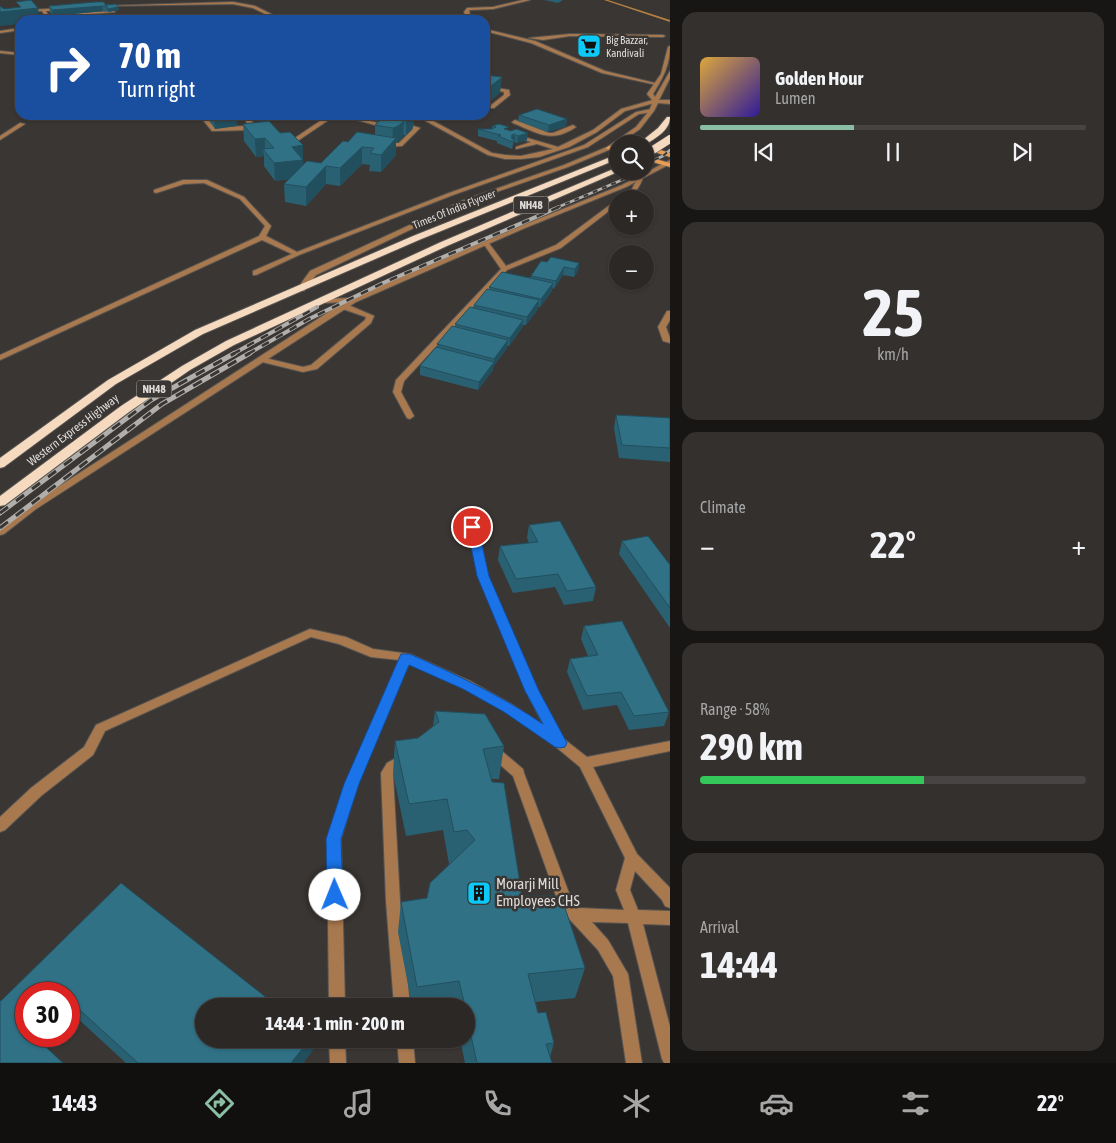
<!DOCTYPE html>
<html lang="en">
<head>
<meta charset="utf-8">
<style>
  :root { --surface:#2c2826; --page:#34302e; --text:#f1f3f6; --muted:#a6a6a7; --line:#484443; --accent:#8abfa5 }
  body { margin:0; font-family:"Asap Condensed",sans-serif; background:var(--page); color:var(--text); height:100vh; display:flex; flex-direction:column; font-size:19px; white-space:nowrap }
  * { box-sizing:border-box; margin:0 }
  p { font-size:16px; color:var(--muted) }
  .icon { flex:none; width:28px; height:28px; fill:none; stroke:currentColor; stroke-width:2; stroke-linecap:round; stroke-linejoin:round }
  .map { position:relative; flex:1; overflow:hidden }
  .panel { display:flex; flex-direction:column; gap:12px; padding:12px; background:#181615; width:446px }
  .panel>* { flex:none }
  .top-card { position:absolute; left:15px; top:15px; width:475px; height:105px; border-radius:15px; box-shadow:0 1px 4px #0004,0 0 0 1px var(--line); background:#1a4fa0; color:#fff; overflow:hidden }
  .controls { position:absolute; left:609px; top:135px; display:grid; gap:10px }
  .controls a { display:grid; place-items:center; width:45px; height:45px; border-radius:50%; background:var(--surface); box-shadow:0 1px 4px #0004,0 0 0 1px var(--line); font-size:25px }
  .speed { position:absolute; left:15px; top:982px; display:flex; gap:10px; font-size:25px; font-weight:700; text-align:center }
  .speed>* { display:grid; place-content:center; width:65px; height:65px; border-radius:50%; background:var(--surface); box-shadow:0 1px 4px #0004,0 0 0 1px var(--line); line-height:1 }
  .speed .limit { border:8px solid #d22; background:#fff; color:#111 }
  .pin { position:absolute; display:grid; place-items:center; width:42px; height:42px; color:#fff; margin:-21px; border:2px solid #fff; border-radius:50%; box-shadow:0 1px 5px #0007 }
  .me { position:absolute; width:55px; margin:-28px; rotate:359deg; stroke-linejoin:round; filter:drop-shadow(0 0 4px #0008) }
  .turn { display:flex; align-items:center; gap:18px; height:105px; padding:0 20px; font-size:22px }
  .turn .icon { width:65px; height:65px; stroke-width:2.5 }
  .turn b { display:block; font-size:35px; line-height:42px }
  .big { font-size:38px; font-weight:700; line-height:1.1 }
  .panel .card { flex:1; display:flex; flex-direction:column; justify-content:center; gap:8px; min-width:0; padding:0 18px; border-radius:15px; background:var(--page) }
  .panel .dial { align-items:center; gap:0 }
  .dial b { font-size:65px; line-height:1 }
  .song { display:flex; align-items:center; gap:15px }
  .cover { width:60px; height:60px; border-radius:8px; background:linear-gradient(135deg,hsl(40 70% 55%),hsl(250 70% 35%)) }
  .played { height:5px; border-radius:2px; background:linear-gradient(90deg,var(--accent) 40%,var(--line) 40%) }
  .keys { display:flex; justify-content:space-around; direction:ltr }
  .heat { display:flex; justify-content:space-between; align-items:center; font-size:28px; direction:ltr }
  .charge { height:8px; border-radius:4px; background:linear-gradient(90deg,#34c759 58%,var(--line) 0) }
  .trip { position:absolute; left:195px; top:998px; width:280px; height:50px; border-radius:25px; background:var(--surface); box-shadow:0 1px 4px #0004,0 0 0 1px var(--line); font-weight:700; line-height:50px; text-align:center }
  .tab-bar { display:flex; height:80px; justify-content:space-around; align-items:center; background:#12100f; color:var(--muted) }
  .tab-bar .icon { width:35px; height:35px }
  .tab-bar .active { color:var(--accent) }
  .tab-bar b { font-size:22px; color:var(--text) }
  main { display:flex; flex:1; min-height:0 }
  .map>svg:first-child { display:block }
</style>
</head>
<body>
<main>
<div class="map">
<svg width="670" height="1063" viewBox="0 0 670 1063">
  <rect width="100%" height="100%" fill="#3a3633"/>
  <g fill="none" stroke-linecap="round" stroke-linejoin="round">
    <path fill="#b28142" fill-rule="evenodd" d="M604,0H608L670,20V22Z"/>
    <g stroke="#575451" stroke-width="2">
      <g id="service">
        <path d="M651,109L653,110V112L639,114L588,147L453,195L299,255L256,275H253V271L292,254L262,240L0,360V355L259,236L265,226L240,199L204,183L184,184L156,193L154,192V190L183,180H207L244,197L271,226L266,236L297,252L449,193L584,145L636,112Z"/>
        <path d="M329,115H336L293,144H289V142Z"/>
        <path d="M20,123L25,124L0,140V136Z"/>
        <path d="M667,311H670V320L666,327L670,338V343L663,341L658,327Z"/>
      </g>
    </g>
    <g stroke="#575451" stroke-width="2">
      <g id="minor">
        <path d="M523,0H530L493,9L469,10L471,20H467L464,12L467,8L493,7Z"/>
        <path d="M233,2L255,6L283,20H278L253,8L233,4L101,6Z"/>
        <path d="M61,8L62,10L46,11L48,15L113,11L115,12L50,17H46L42,11L0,14V12Z"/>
        <path d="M160,16L163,17L160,20H156Z"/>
        <path d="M20,28V30L0,33V31Z"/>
        <path d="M485,29L535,41L605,71L659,84L657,85L602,73L531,43L485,31Z"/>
        <path d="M570,34L663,35L665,36L663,37L570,36L543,40L529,38Z"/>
        <path d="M485,39L490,45L485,48Z"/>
        <path d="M0,51L20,53V55L0,53Z"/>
        <path d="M485,86L509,90L510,95L494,108H490V106L504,95V92L485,88Z"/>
        <path d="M656,99L658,102L625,111L597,132L569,147L539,157L521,159H505L488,155L415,115H422L492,153L505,155L521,156L553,149L537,144L516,149V147L531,142L514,136V134L558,147L593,130L621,109Z"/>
        <path d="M199,115H205L214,127L249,126L242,115H248L255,126L250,130L212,131Z"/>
        <path d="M339,115H348L389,126L383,130L380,128L382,127Z"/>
        <path d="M388,115L403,117L400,122L420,128L402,146L385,147L382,145L385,143H399L413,129L395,124L398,119Z"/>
        <path d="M515,120L549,133H553L573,125L576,127C551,144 538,133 513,123L512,122Z"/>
        <path d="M638,177L643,178C638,190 632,199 618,199L632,189Z"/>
        <path d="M618,199V204L561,248L507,270L404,381L401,392L414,416L410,419L407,418L393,392L396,380L501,269L483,243L484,242H488L506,266L556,245Z"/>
        <path d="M340,304H346L374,316L371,323L317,369L303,372L258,361L257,359L261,357L303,367L311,365L365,320L366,317L340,308Z"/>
        <path d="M473,524L478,527L488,576L538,691L564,739L587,757L670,741V751L593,767L637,854L670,888V908L665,906L662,900L635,871L630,890L638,910L670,911V925L643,924L670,1027V1063H664L662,1059L628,923L592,922L608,940L628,974L642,1063H626L613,976L598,950L561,910L513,776L489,755L487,751L489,747L493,746L497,747L523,769L524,773L572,901L579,908L624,910L616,890L625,858L580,767L556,747L505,711L464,688L409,663L358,783L341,839L345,1006H329L327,839L346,783L399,660L371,657L339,644L311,637L105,731L93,755L41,796L5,830L0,832V817L31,788L84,747L96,725L310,629L346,637L373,649L410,654L472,682L513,705L544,726L526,691L478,576L468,527Z"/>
        <path d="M404,754L408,755L410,759C407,766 398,767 393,774L400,901L410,1006H394L386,901L381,773L387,763Z"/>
        <path d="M329,1039H345L346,1063H330Z"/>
        <path d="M397,1039H413L415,1063H399Z"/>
      </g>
    </g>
    <g stroke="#575451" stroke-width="2">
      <g id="tertiary">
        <path d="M670,46C670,65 663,78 653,94L655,97L670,71V78L659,100H670V104L658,103L654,111L640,129L611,149L568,167L468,202L316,275L304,291L297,289L310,271L464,200L564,165L607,147L636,127L649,111L653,101L647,94L661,74L668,47Z"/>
        <path d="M670,160V164L626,187L525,228L356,302L36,509L4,534L0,535V527L30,505L344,302L324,303L320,301L321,299L352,298L521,226L622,185Z"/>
      </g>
    </g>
    <g stroke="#575451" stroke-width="2">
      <g id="secondary">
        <path d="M621,138L636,143L637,144H627L619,141V139Z"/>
        <path d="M645,145L670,153V157L645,149Z"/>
        <path d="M609,146L618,148V152L607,149L606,148Z"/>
        <path d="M645,156L670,163V167L645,160Z"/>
      </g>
    </g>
    <g stroke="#575451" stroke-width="2">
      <g id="trunk">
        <path d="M667,117H670C670,131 655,138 645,145V144H638L658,128Z"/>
        <path d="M618,154V159L419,240L203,334L116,384L4,467L0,468V458L108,380L195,330L413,236Z"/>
        <path d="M618,167V171H620L447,246L234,345L190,370L129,412L5,505L0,506V496L121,406L182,366L226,341L441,242Z"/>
      </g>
    </g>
    <use href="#service" fill="#a8794f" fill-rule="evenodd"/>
    <use href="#minor" fill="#a8794f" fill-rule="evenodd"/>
    <use href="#tertiary" fill="#a8794f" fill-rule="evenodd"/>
    <use href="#secondary" fill="#e79d56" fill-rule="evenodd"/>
    <use href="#trunk" fill="#f6dac0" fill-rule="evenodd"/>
    <g stroke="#b1afac" stroke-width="2.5">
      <g id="rail-far2">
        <path d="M645,164L663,156L670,150"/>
        <path d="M556,208L643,171"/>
      </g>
    </g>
    <g stroke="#b1afac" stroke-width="4">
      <g id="rail-far1">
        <path d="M233,354L317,307"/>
        <path d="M248,354L309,319L383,283L559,207"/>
      </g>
    </g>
    <g stroke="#b1afac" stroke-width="5">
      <g id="rail">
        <path d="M0,513L151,400L235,353"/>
        <path d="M0,528L162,404L250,353"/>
      </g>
    </g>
    <use href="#rail-far2" stroke="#3a3633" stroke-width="2" stroke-dasharray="5" stroke-linecap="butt"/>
    <use href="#rail-far1" stroke="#3a3633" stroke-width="2.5" stroke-dasharray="8" stroke-linecap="butt"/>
    <use href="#rail" stroke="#3a3633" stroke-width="3" stroke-dasharray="10" stroke-linecap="butt"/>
    <g stroke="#575451" stroke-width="9" stroke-linecap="butt">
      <path id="trunk-bridge" d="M645,155L670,139"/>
    </g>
    <use href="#trunk-bridge" stroke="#f6dac0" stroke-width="8"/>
  </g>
  <g fill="#296173">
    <path d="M544,0H563L558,3Z"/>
    <path d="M49,6H106L118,7L119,10L108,12L106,8L107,12L103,11L53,16L50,12Z"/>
    <path d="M205,115H237V126L215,129Z"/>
    <path d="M294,115H318L310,121L294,119Z"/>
    <path d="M352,115H414L413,128L406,135H403V137L396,143V155L381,172L369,171L370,165L362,164L340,186L326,184L306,206L285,202L284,184L289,179L275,181L264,166V156L256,157L244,141L243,124L304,163H303V166L321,163L348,142L375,135V125L379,122Z"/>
    <path d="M446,115H474L468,120L446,116Z"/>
    <path d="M519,115L567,119L566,126L548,132L518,121Z"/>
    <path d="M492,126L508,130L527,140L517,143L514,142L512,149L497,143V141L478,136V129H492Z"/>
    <path d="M547,262L579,263L578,271L574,277L563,275L554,289L552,288V291L540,307H538V309L526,325H523L522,328L509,346H507V348L493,367V370L478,390L420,375V366L437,347V344L455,327V324L473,308L474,305L489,289V287L530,278L531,276Z"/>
    <path d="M616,415L670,418V462L619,458L614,428Z"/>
    <path d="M529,525L596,587L593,601L564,605L555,587L513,593L498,560L500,546L529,543L527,538Z"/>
    <path d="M622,541L670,565V628L619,554Z"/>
    <path d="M584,626L669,712L664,726L629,730L617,705L583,710L567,672L570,659L588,656L581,639Z"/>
    <path d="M435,711L504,746L499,779H491L522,896L585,968L575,998L535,1002L538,1013L554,1043L550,1057L552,1063H465L460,1039H466V1006H412L398,932L401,902L427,898L449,864L443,830L406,836L393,773L395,741L418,738L433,726Z"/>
    <path d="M121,883L313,1050L303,1063H126L76,1017L69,1024V994L0,1063L1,1001Z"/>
  </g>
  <g fill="#224f5e">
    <path d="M102,6L103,11L53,16L52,10Z"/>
    <path d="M118,7L119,10L108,12V9Z"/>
    <path d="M38,8L40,20H20V24L0,26V12Z"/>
    <path d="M502,77L500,93L485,106V91Z"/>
    <path d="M214,115H237V126L215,129Z"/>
    <path d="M310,115H318L310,121Z"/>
    <path d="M399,115V126L404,121L403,137L396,143V155L381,172V155L392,142L393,128Z"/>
    <path d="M410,115H414L413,128L406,135V118Z"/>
    <path d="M468,115H474L468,120Z"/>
    <path d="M567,119L566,126L548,132L549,125Z"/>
    <path d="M528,133L527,140L517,143L518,136Z"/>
    <path d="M514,134V137H515L514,144L512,149L513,142L511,136Z"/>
    <path d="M265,138V151L263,149L264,156L256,157L255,139Z"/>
    <path d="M303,145V177L275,181L274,163L292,147Z"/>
    <path d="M362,147V164L340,186V168Z"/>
    <path d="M326,166V184L306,206V187Z"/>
    <path d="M579,263L578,271L574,277L575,269Z"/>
    <path d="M564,267L563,275L554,289L556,281Z"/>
    <path d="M553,283L552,291L540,307L541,299Z"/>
    <path d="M539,300L538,309L526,325L527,317Z"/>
    <path d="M523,320L522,328L509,346L510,338Z"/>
    <path d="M508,340L507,348L493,367L494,359Z"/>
    <path d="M494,362L493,370L478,390L479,382Z"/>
    <path d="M70,1001L76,1017L69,1024V1002Z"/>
    <path d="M36,1036H58L42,1053L35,1037Z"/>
    <path d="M310,1039H313V1050L303,1063H291Z"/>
  </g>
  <g fill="#307186" stroke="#224f5e">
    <path d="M31,0L38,8L0,12V6L4,9L21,7L16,2Z"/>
    <path d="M95,2H104L106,6H102L52,10L49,6Z"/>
    <path d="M116,4L118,7L108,9L106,5Z"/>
    <path d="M485,75L502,77L485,91Z"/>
    <path d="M537,109L567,119L549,125L519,115Z"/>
    <path d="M386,115H410L406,118L399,117L396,120L404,121L398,126L393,128L375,125Z"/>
    <path d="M269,121L280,133L290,132L303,145L292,147L303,160L274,163L263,149L274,148L265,138L255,139L243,124Z"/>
    <path d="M499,124L509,127L504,129L511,131L516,129L528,133L518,136L514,134L511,136L515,137L511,138L514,140L513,142L498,136L501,135L478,129H492L496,127L492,126Z"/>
    <path d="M357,132L396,138L381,155L370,153L374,148L362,147L340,168L326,166L306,187L284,184L307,161L321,163L343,141L348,142Z"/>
    <path d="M551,257L579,263L575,269L564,267L556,281L531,276L541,261L547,262Z"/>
    <path d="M502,272L553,283L541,299L489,287Z"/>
    <path d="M487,289L539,300L527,317L474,305Z"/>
    <path d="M470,307L523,320L510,338L455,324Z"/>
    <path d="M452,326L508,340L494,359L437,344Z"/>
    <path d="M436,347L494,362L479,382L420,366Z"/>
    <path d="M616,415L670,418V448L622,445Z"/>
    <path d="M560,521L596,587L567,591L558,574L516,579L500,546L538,542L529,525Z"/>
    <path d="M648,536L670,565V608L622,541Z"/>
    <path d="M622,621L669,712L634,716L621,692L587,696L570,659L598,655L584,626Z"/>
    <path d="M435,711L485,714L504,746L483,749L492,782L504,783L522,896H561L585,968L528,974L538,1013L546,1012L554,1043L546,1044L552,1063H477L466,1013V1006H465L459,981L417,987L401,902L427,898L430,883L475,840L467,830L454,832L447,799L409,804L395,741L418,738L439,722Z"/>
    <path d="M121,883L277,1006H204V1039H310L291,1063H138L70,1001L69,1002V994H26V1036H36L35,1037L63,1063H0V1000L1,1001Z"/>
  </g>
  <path fill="#1a73e8" stroke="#114b97" d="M472,523L478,527L489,576L539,691L567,743L565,747L560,748L555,747L504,712L463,689L409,665L359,784L341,839L343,895L340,900L335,902L329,900L327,895L326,839L344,784L401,654H410C457,675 500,695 543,724L525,691L477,576L467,527Z"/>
  <defs>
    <g id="supermarket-square" transform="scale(1.25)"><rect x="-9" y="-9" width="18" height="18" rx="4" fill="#0bcafa" stroke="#3a3633"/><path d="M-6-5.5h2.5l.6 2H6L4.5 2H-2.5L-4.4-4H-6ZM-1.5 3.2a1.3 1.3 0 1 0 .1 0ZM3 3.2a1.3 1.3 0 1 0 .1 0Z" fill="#111"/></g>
    <g id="building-square" transform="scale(1.25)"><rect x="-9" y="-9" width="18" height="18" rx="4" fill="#0bcafa" stroke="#3a3633"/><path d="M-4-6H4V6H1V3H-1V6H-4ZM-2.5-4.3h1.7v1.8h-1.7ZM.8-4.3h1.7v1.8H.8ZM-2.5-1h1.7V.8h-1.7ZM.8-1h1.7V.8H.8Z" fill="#111"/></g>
  </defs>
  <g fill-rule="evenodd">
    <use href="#supermarket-square" x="589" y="46"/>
    <use href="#building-square" x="479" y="893"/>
  </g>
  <g text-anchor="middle" stroke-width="5" stroke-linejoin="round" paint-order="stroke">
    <g font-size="11" fill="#dddbd9" stroke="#3a3633" text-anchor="start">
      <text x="606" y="44">Big Bazzar,<tspan x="606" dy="13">Kandivali</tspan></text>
    </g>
    <g fill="#3a3633" stroke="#acaaa7" stroke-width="1">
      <rect x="513.5" y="196.5" width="35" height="17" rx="4"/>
      <rect x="136.5" y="380.5" width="35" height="17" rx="4"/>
    </g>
    <g font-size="11" font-weight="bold" fill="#dddbd9">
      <text x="531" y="209">NH48</text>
      <text x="154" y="393">NH48</text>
    </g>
    <g font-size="11" fill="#dddbd9" stroke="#3a3633">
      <text transform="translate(454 209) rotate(-22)" y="4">Times Of India Flyover</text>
    </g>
    <g font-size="12" fill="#dddbd9" stroke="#3a3633">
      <text transform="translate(73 430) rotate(-37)" y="4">Western Express Highway</text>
    </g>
    <g font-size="15" fill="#dddbd9" stroke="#3a3633" text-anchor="start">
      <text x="496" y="889">Morarji Mill<tspan x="496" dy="17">Employees CHS</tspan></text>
    </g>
  </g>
</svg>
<div class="controls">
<a><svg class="icon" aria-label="search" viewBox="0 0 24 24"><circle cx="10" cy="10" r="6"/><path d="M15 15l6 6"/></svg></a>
<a>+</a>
<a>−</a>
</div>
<div class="speed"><div class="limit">30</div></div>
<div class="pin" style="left:472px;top:527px;background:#d93025"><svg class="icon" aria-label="arrive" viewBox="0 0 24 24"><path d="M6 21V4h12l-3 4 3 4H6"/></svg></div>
<svg class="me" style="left:335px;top:895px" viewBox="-20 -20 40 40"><circle r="19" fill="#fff"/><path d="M0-13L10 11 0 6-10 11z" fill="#1a73e8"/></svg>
<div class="trip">14:44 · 1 min · 200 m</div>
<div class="top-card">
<div class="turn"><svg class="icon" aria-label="right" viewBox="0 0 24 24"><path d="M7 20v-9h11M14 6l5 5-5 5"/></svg><div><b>70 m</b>Turn right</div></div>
</div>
</div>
<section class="panel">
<div class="card">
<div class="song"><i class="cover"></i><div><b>Golden Hour</b><p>Lumen</p></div></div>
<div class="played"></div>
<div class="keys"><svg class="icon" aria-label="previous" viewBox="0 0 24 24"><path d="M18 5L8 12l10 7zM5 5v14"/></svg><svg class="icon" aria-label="pause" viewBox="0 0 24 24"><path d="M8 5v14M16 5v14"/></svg><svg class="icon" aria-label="next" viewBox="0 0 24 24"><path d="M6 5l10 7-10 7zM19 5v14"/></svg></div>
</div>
<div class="card dial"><b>25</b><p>km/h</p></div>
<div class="card"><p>Climate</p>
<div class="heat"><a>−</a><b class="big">22°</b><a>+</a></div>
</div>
<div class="card"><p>Range · 58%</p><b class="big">290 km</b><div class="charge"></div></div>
<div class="card"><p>Arrival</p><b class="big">14:44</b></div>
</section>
</main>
<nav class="tab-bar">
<b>14:43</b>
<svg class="icon active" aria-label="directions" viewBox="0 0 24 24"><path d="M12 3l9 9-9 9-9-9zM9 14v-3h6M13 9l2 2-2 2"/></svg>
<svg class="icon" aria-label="music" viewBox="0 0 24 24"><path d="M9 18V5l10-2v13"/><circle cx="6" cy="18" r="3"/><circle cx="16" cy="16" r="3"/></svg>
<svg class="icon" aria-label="phone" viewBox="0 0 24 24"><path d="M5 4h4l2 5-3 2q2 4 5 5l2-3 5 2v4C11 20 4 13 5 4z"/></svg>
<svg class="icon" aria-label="climate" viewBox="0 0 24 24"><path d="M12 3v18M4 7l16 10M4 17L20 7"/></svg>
<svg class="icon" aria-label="car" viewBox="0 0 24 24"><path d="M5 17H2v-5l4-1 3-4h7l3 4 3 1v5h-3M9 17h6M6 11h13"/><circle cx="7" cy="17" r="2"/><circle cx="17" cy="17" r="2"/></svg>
<svg class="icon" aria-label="filters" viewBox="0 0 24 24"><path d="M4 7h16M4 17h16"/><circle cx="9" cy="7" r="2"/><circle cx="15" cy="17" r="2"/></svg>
<b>22°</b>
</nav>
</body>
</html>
